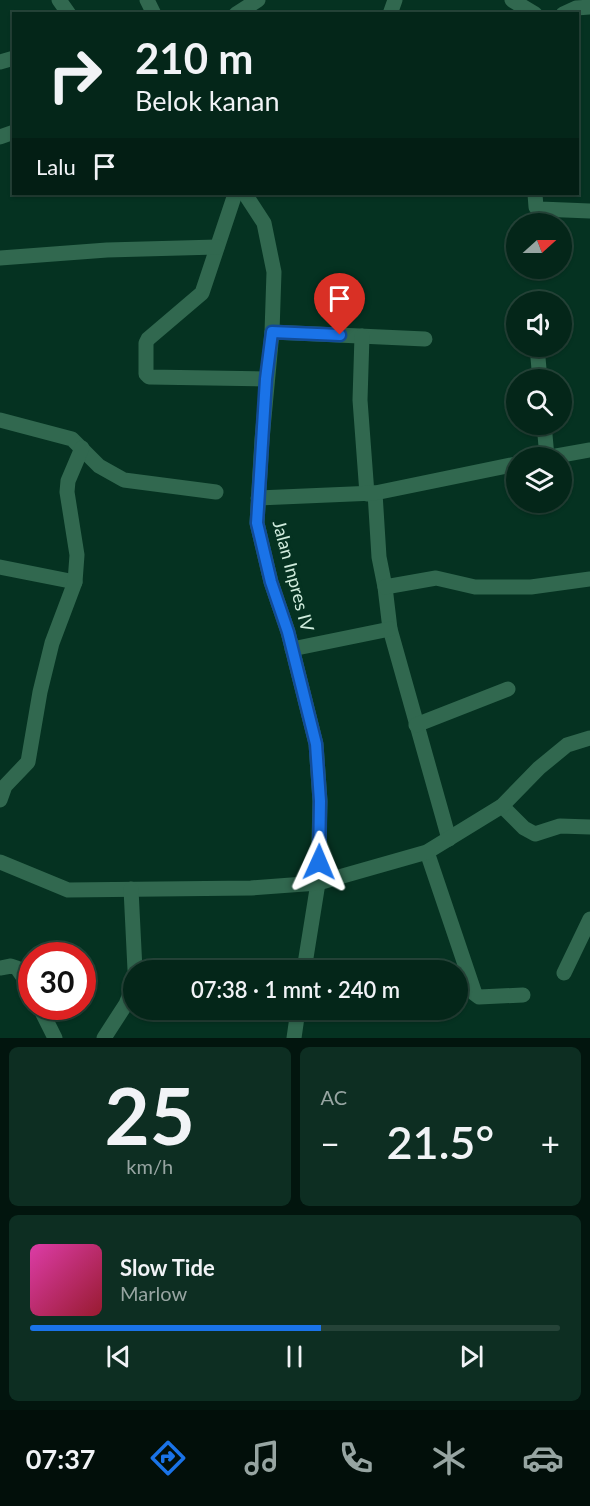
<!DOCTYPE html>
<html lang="id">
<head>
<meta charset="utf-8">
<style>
  :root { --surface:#042619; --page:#0d2e22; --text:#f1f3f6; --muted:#97a5a2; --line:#254338; --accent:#1a73e8 }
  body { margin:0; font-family:Lato,sans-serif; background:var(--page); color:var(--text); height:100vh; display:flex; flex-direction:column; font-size:22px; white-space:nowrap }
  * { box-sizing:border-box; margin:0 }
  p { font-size:20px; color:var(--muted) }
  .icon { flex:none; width:33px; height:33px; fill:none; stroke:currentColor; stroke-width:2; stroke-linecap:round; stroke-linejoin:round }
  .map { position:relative; height:1038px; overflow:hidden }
  .side { display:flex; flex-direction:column; gap:9px; padding:9px; background:#02150e; flex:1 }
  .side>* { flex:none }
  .top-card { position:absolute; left:12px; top:12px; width:567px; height:183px; border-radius:0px; box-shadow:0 2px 4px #0004,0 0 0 2px var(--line); background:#042619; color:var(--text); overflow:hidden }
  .needle { width:39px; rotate:69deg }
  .fabs { position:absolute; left:506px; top:213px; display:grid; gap:12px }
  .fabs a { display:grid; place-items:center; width:66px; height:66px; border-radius:50%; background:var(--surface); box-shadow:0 2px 4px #0004,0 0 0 2px var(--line); font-size:30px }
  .speed { position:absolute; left:18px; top:942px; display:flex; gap:12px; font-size:30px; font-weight:700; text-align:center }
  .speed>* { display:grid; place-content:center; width:78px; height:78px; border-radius:50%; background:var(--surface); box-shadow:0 2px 4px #0004,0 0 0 2px var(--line); line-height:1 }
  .speed .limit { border:9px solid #d22; background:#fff; color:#111 }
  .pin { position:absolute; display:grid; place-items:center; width:51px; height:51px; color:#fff; margin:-62px -26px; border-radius:50% 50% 50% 0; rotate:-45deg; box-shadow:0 0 6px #0007 }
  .pin .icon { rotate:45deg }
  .me { position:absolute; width:66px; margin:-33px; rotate:1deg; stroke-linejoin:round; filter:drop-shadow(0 0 4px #0008) }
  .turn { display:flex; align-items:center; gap:21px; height:126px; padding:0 24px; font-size:27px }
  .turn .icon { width:78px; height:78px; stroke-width:2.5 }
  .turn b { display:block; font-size:42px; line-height:51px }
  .then { display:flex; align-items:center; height:57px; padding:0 24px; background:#0003; gap:12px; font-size:22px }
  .big { font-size:45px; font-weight:600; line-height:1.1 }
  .side .card { flex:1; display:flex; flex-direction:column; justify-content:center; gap:9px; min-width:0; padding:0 21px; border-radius:9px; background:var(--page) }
  .side .dial { align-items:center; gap:0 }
  .dial b { font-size:78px; line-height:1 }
  .song { display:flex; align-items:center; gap:18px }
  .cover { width:72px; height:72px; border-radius:9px; background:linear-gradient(135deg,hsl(320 70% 55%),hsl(350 70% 35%)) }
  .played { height:6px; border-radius:3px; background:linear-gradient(90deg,var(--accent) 55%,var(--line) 55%) }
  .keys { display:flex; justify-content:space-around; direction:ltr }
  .heat { display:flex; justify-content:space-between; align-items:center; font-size:33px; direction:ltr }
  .side .tiles { flex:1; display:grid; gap:9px; grid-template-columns:1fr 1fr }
  .card:last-child { grid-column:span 2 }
  .trip { position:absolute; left:123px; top:960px; width:345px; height:60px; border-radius:30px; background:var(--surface); box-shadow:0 2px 4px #0004,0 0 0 2px var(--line); font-weight:600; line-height:60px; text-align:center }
  .tab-bar { display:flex; height:96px; justify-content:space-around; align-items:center; background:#020f0a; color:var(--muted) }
  .tab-bar .icon { width:42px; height:42px }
  .tab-bar .active { color:var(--accent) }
  .tab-bar b { font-size:27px; color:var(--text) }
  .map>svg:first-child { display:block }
</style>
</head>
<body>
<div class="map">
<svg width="590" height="1038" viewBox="0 0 590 1038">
  <rect width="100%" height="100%" fill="#053221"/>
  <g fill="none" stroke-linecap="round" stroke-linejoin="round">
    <g stroke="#31684f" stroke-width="15">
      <path d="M59,0L69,14"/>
      <path d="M147,0L154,14"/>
      <path d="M512,0L535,14"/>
      <path d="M236,14L258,0"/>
      <path d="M390,14L395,0"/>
      <path d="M563,14L576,8L590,7"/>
      <path d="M0,62L14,58"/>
      <path d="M0,137L14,132"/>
      <path d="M235,194L202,293L148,339L146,343V374L149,377L266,379"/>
      <path d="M245,194L264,223L274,272L272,332L262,439L257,523L271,582L288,632L316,744L320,801L318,883L304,970"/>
      <path d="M535,194L536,207L540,209L590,211"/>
      <path d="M0,258L107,250L217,247"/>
      <path d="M272,332L425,339"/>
      <path d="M362,336L360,400L367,494"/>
      <path d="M537,347L540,380"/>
      <path d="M0,420L72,439L99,466L124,480L216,492"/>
      <path d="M544,424L547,457"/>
      <path d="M545,458L590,450"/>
      <path d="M375,493L379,557L385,587L390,629L449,839"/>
      <path d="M258,498L375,493L516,464"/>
      <path d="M0,567L75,582"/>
      <path d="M385,587L436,578L475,587H531L590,579"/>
      <path d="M292,649L390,629"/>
      <path d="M416,725L508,689"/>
      <path d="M0,800L5,786L28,762L40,692L52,643L75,582L77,555L67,492L68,481L82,448"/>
      <path d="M502,806L524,828L535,834L560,826L590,827"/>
      <path d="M427,852L475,994L479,997L523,995"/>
      <path d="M0,862L68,890L251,888L318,883L427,852L502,806L539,768L567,745L590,738"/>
      <path d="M131,889L135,970"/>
      <path d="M0,968L11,966L17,968L32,990"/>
      <path d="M564,973L590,919"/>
      <path d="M39,1006L55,1038"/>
      <path d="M104,1038L126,1004L134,984"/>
      <path d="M294,1038L298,1010"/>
    </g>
  </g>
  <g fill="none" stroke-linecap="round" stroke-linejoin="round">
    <g stroke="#114b97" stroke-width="15">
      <path id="route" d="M319,862L320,801L316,744L288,632L271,582L257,523L266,379L272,332L340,335"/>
    </g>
    <use href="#route" stroke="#1a73e8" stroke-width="10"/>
  </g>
  <g text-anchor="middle" stroke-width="6" stroke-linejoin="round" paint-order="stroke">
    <g font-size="18" fill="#d0ecdd" stroke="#053221">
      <text transform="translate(293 576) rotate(75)" y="6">Jalan Inpres IV</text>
    </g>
  </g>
</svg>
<div class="fabs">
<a><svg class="needle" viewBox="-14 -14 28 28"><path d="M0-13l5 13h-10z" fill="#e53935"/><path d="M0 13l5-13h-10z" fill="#97a5a2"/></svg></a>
<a><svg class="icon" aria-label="sound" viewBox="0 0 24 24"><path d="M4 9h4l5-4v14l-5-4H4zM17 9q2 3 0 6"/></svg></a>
<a><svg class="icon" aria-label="search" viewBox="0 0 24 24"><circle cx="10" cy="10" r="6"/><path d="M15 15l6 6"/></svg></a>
<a><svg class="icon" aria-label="layers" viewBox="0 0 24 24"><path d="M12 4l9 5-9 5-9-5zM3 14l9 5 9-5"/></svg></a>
</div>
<div class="speed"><div class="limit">30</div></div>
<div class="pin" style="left:340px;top:335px;background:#d93025"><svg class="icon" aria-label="arrive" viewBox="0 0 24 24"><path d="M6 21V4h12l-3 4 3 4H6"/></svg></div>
<svg class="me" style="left:319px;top:862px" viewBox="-20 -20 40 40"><path d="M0-17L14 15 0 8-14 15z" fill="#1a73e8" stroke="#fff" stroke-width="4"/></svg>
<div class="trip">07:38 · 1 mnt · 240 m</div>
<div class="top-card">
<div class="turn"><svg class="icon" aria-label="right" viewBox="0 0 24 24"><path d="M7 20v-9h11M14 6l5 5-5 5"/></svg><div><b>210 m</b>Belok kanan</div></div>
<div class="then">Lalu<svg class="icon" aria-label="arrive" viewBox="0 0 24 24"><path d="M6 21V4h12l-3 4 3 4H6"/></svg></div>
</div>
</div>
<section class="side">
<div class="tiles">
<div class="card dial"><b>25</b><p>km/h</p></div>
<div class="card"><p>AC</p>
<div class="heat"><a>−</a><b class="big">21.5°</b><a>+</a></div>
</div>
<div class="card">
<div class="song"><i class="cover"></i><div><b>Slow Tide</b><p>Marlow</p></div></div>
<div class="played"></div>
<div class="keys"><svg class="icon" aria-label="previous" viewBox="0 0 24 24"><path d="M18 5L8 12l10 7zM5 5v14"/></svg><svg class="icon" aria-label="pause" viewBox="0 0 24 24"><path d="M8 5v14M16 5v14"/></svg><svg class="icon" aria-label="next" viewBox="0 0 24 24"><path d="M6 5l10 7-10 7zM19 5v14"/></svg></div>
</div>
</div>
</section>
<nav class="tab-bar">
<b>07:37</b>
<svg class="icon active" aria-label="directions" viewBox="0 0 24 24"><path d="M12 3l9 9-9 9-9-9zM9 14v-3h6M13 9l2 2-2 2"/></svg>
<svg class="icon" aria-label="music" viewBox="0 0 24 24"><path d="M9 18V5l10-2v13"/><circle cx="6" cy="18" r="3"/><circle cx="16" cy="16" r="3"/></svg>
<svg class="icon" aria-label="phone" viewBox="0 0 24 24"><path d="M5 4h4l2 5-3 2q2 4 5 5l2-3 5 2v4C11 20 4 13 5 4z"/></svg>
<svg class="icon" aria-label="climate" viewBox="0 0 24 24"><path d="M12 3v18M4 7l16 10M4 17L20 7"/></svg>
<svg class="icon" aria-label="car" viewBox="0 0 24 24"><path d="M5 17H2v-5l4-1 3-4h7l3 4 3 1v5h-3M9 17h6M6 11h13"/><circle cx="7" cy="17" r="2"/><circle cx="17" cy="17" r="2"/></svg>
</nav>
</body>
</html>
